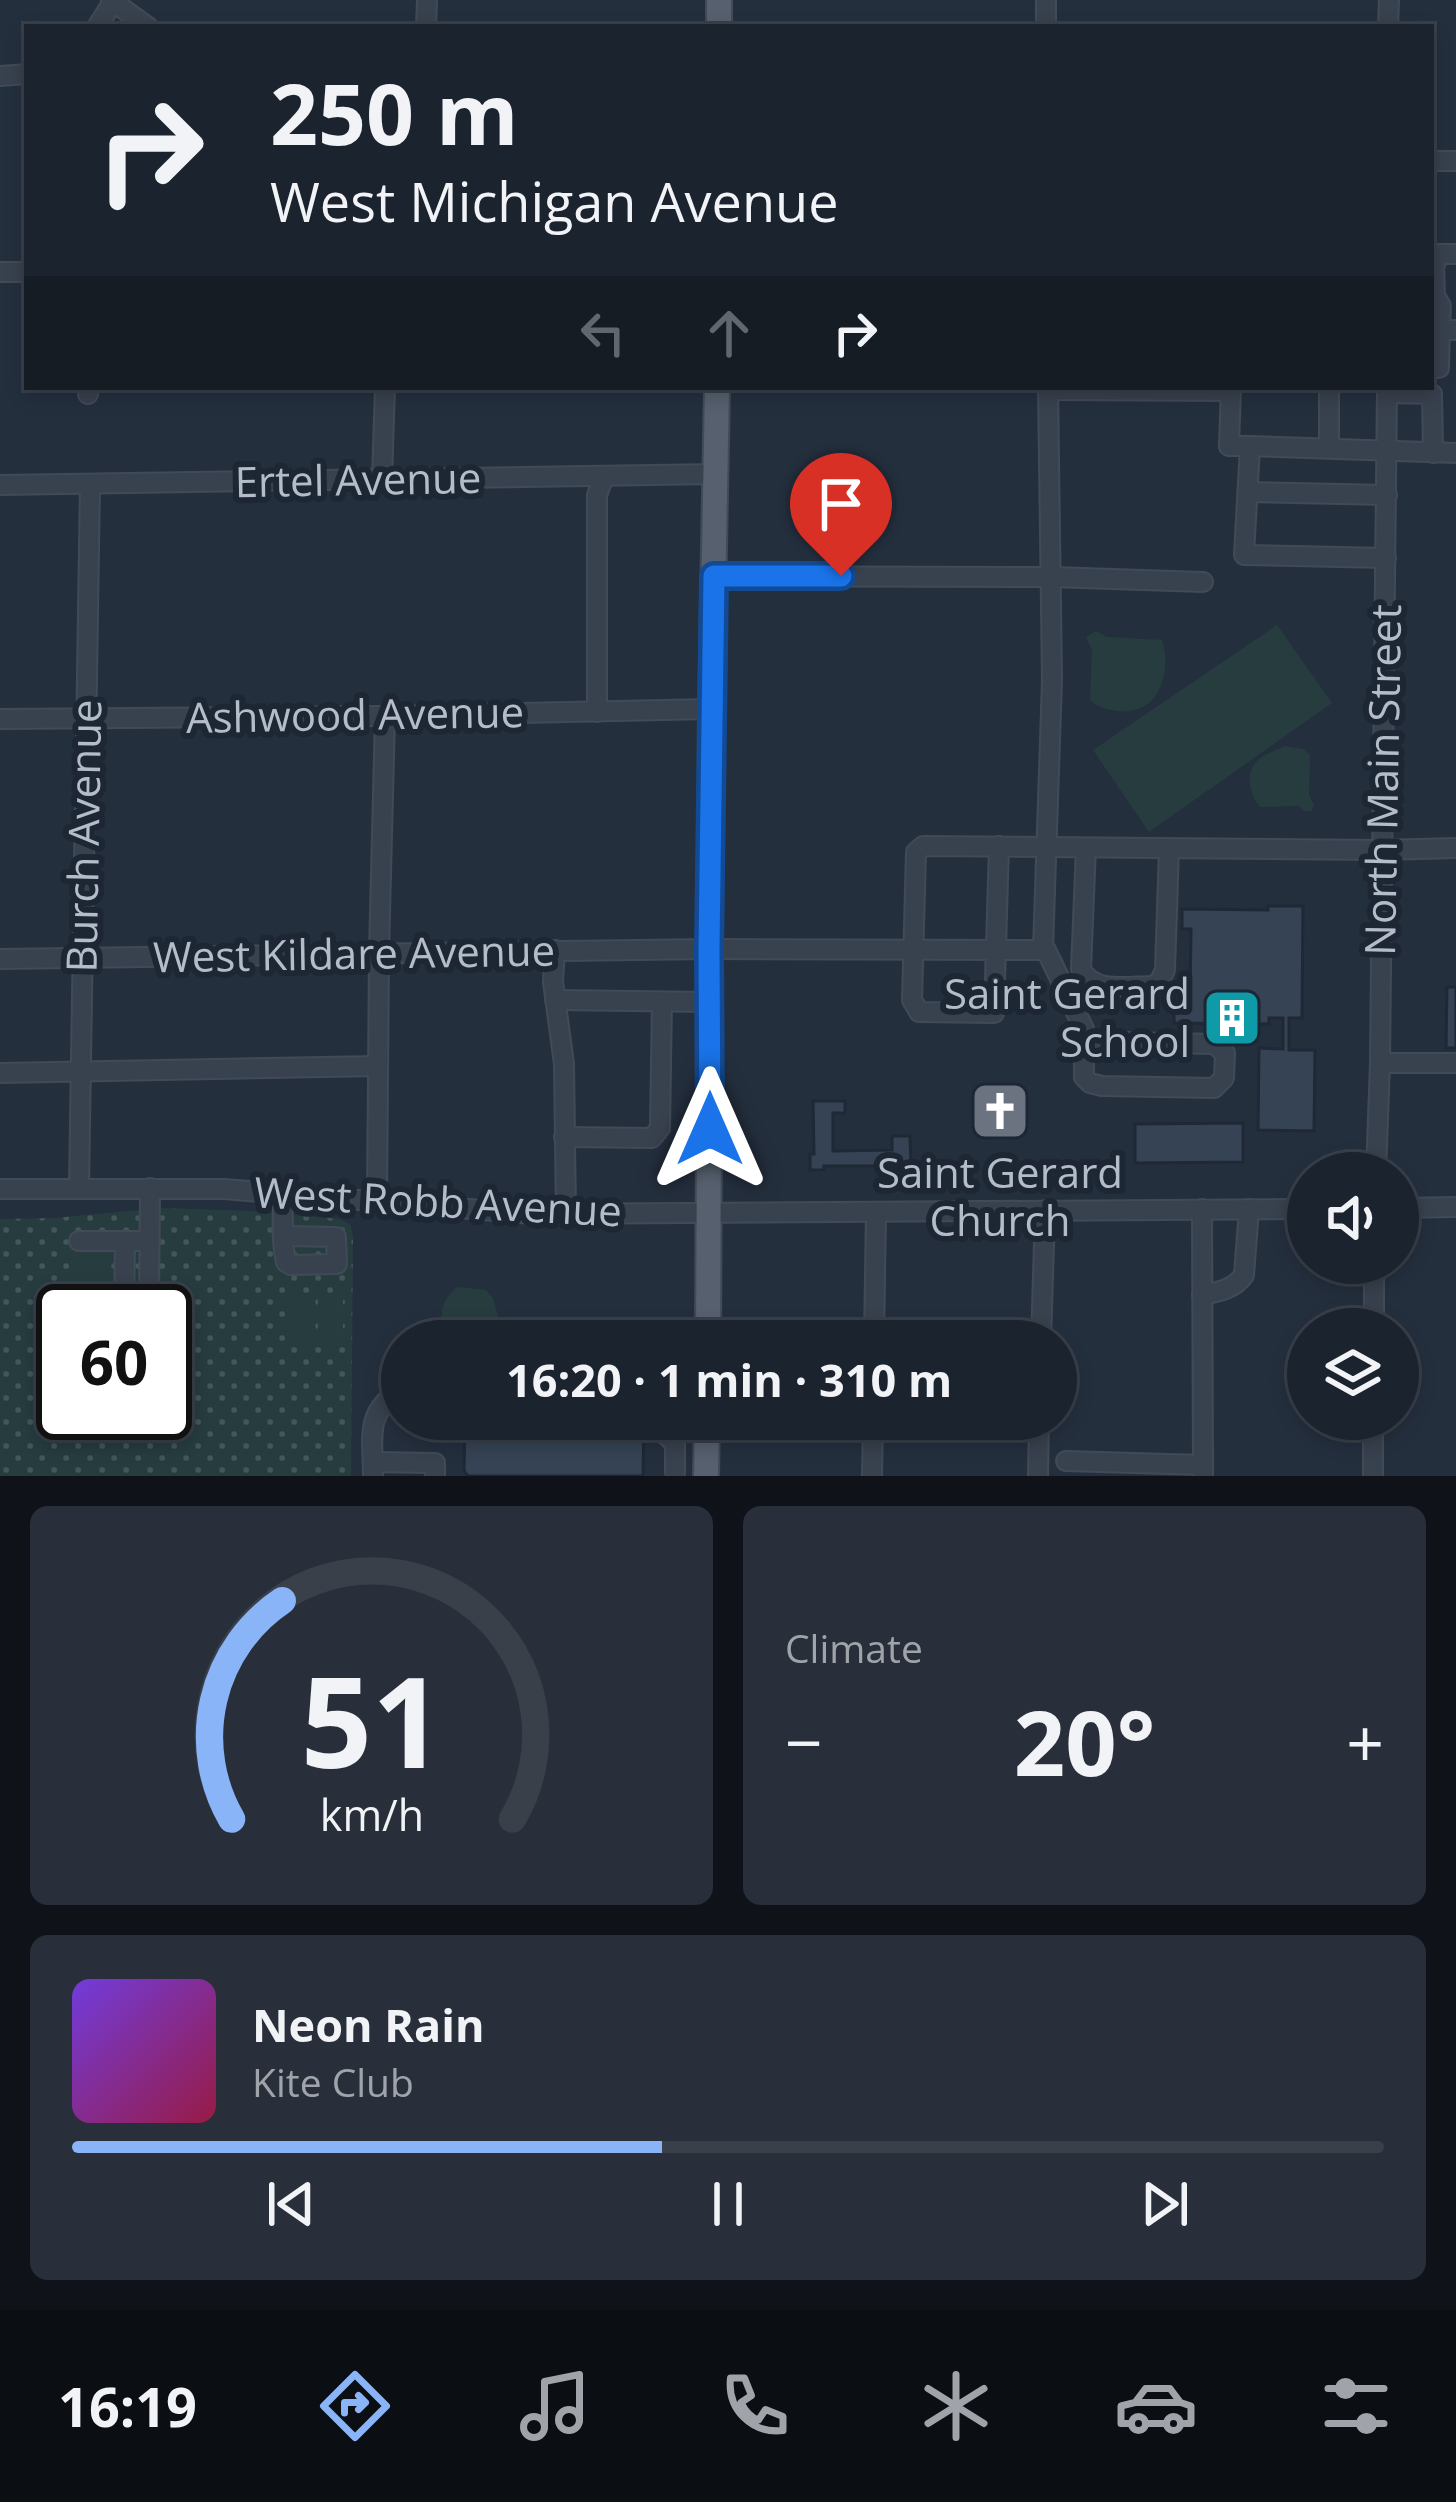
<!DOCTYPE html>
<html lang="en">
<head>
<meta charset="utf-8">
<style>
  :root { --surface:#1b232e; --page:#282f3a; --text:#f1f3f6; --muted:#a0a4aa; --line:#39404a; --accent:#8ab4f8 }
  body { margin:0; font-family:"Open Sans",sans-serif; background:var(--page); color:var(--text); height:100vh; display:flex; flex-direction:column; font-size:45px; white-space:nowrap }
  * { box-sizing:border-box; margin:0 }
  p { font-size:39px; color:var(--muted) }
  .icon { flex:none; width:66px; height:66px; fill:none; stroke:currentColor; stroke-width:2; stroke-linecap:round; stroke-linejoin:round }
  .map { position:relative; height:1476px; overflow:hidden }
  .drawer { display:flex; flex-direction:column; gap:30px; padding:30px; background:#0f1319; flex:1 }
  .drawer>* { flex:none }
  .guide { position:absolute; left:24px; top:24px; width:1410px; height:366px; border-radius:0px; box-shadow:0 6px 18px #0003,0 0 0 3px var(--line); background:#1b232e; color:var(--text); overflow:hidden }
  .buttons { position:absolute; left:1287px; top:1152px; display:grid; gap:24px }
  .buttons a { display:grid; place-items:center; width:132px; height:132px; border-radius:50%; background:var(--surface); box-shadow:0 6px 18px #0003,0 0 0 3px var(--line); font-size:60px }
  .speed { position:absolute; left:36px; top:1284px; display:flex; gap:24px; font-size:60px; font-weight:700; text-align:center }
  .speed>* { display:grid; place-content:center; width:156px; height:156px; border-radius:50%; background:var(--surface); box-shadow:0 6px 18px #0003,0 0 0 3px var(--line); line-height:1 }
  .speed .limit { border:6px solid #111; border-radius:18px; background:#fff; color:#111 }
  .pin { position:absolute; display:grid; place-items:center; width:102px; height:102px; color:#fff; margin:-123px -51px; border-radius:50% 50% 50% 0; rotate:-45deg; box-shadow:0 0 12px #0007 }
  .pin .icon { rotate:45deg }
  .me { position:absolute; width:132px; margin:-66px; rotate:0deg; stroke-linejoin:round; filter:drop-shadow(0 0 9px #0008) }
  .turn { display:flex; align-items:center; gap:42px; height:252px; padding:0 48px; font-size:54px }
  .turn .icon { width:156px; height:156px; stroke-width:2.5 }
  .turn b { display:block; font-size:84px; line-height:102px }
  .lanes { display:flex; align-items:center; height:114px; padding:0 48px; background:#0003; justify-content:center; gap:60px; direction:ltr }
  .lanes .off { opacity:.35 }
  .big { font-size:90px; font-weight:700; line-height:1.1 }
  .drawer .tile { flex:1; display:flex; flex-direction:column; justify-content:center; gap:18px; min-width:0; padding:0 42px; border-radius:18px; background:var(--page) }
  .drawer .dial { align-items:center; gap:0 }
  .dial svg { height:312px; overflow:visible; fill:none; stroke:var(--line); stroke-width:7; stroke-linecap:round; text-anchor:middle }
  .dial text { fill:var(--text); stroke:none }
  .song { display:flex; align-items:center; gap:36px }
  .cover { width:144px; height:144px; border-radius:18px; background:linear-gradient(135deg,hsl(260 70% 55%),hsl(340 70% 35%)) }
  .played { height:12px; border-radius:6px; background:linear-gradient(90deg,var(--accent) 45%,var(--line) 45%) }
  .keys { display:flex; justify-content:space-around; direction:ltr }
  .heat { display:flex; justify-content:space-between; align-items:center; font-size:66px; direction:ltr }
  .drawer .tiles { flex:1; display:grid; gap:30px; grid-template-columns:1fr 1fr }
  .tile:last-child { grid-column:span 2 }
  .trip { position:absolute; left:381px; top:1320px; width:696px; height:120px; border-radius:60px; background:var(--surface); box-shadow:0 6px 18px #0003,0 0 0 3px var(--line); font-weight:700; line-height:120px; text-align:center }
  .menu { display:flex; height:192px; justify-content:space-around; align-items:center; background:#0b0e12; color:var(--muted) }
  .menu .icon { width:84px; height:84px }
  .menu .active { color:var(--accent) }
  .menu b { font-size:54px; color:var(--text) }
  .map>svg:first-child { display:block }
</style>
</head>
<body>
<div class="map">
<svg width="1456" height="1476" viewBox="0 0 1456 1476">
  <defs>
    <pattern id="park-dots" width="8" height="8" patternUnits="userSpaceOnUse" patternTransform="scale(3)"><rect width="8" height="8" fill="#263c3f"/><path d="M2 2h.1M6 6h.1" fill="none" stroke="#435659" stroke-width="1.8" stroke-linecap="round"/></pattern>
  </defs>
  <rect width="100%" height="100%" fill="#242f3e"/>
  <path fill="url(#park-dots)" fill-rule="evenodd" d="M160,1208L250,1211L340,1219L350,1224L353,1235L351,1476H0V1219L55,1218ZM63,1311H165V1413H63Z"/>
  <g fill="#263c3f">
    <path d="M1277,625L1332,703L1149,832L1093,750Z"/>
    <path d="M1096,631L1107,637L1162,640C1173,673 1158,716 1118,711C1106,709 1099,708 1090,700L1092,650L1086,637Z"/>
    <path d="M1285,746L1303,749L1310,755L1309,795L1314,805L1311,811H1304L1299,806L1260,807C1250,796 1244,772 1258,760C1264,754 1277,750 1285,746Z"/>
    <rect x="72" y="1251" width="38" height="60"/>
    <path d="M458,1287L486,1290L493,1299L504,1337L500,1341C486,1341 471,1342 458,1336C434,1325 439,1300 458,1287Z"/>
    <path d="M287,1293L311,1294V1346H287Z"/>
    <path d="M318,1294H343V1347L318,1346Z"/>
  </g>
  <g fill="#364354" stroke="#1f2835" stroke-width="3">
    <path d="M1268,906H1303L1302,1018H1289V1050H1315L1314,1131L1258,1130L1259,1048L1283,1049V1018H1269V1024L1174,1023V1006H1183V997H1190L1191,929H1182V909L1268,910Z"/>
    <path d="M1447,987H1456V1048H1446Z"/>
    <path d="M813,1101H845V1113H833V1151L892,1150V1136H910L911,1169H898V1166H824V1170H810V1154H814Z"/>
    <path d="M1243,1123V1162L1135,1163V1124Z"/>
    <path d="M465,1419H644L643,1476H468L464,1471Z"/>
  </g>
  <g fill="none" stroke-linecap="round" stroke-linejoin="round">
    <g stroke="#414a57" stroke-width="22">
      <g id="minor">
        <path d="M111,0L148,27"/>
        <path d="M97,27L113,2"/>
        <path d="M426,27L427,0"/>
        <path d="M1046,27V0"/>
        <path d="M1388,27L1389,0"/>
        <path d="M0,76L27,74"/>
        <path d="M1431,161H1456"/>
        <path d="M1431,268H1434L1435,296L1441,306L1440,330H1456"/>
        <path d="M1434,268L1438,254H1456"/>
        <path d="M0,272H27"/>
        <path d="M1431,330H1440L1439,368H1431"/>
        <path d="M1231,387L1229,446H1250"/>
        <path d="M1048,390L1231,391"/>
        <path d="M1387,393L1432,394L1433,453"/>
        <path d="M88,394L89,387"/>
        <path d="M1329,447V387"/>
        <path d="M382,479L385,387"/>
        <path d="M0,485L717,474"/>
        <path d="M1249,492L1387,495"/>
        <path d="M1386,558L1244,555L1250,446L1456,453"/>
        <path d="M714,576L1052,577L1203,582"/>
        <path d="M597,712V495L604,476"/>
        <path d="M0,719L385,716L711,709"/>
        <path d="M999,846L994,1013L919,1012L912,1000L916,852L923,846L1381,850L1456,848"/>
        <path d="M1086,848L1081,969C1093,994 1128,986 1153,986L1160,981L1165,970L1169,849"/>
        <path d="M555,950L553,982L564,1064L566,1215"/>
        <path d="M1043,950L1052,680L1048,387"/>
        <path d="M0,959L709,949L1043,950H1046L1084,1029V1077L1090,1083L1102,1086L1214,1088L1224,1078L1225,1053L1214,1044L1084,1041"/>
        <path d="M555,1000L709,1002"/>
        <path d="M1380,1063H1456"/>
        <path d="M0,1073L378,1066"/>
        <path d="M564,1137L652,1138L660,1128L662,1002"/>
        <path d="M1376,1173L1380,1063L1387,387"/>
        <path d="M79,1188L90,484"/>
        <path d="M0,1189H224L532,1214L1308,1209"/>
        <path d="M283,1193C283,1216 281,1240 286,1262L291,1265L337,1264L336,1237L284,1236"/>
        <path d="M377,1200L379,953L385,716"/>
        <path d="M1398,1208L1456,1207"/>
        <path d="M1202,1209L1203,1476"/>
        <path d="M79,1241H125"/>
        <path d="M1202,1295C1219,1292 1234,1289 1244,1275L1249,1209"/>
        <path d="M124,1311L125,1241H150"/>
        <path d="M149,1311L150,1188"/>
        <path d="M1374,1329V1263"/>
        <path d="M874,1341L876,1212"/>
        <path d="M1041,1341L1045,1210"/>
        <path d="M663,1419L662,1431L675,1444V1472"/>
        <path d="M1066,1461L1203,1465"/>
        <path d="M373,1462L435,1463V1476"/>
        <path d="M373,1476C373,1437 364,1412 402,1389"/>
        <path d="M872,1476L873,1419"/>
        <path d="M1038,1476L1039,1419"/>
        <path d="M1373,1476V1419"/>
      </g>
    </g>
    <g stroke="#414a57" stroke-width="28">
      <g id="major">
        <path d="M719,27V0"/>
        <path d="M708,1341L711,709L717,387"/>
        <path d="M706,1476L707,1419"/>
      </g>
    </g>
    <use href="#minor" stroke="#38414e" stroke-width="18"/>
    <use href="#major" stroke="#56606e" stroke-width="24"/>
  </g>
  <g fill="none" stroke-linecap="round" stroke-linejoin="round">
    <g stroke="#114b97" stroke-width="30">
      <path id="route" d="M710,1129L709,949L714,576H841"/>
    </g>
    <use href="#route" stroke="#1a73e8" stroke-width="21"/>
  </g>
  <defs>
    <g id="building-square" transform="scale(3)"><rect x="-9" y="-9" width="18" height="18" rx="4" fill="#0f9aa8" stroke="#1d2633"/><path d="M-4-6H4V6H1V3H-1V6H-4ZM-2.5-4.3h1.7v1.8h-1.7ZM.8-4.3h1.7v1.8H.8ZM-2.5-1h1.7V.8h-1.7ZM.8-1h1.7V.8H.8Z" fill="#fff"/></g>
    <g id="church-square" transform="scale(3)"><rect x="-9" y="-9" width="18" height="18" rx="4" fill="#6b7280" stroke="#1d2633"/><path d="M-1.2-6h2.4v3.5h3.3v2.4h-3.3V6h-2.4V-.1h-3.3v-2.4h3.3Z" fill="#fff"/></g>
  </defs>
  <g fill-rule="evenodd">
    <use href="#building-square" x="1232" y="1018"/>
    <use href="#church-square" x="1000" y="1111"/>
  </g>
  <g text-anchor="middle" stroke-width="12" stroke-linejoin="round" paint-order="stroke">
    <g font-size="42" fill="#b4bcc9" stroke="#1d2633">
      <text transform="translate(358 480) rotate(-1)" y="15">Ertel Avenue</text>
      <text transform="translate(355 715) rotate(-1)" y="15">Ashwood Avenue</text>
      <text transform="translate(1383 780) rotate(-89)" y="15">North Main Street</text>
      <text transform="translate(84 836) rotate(-89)" y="15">Burch Avenue</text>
      <text transform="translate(354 954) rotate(-1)" y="15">West Kildare Avenue</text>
      <text transform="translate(438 1202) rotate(3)" y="15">West Robb Avenue</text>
    </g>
    <g font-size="42" fill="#b4bcc9" stroke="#1d2633" text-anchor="end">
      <text x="1190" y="1009">Saint Gerard<tspan x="1190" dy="48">School</tspan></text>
      <text x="1000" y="1188" text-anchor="middle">Saint Gerard<tspan x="1000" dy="48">Church</tspan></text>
    </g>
  </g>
</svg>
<div class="buttons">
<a><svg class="icon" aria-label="sound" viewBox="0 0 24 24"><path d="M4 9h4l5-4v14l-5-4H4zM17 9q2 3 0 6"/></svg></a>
<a><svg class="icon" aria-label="layers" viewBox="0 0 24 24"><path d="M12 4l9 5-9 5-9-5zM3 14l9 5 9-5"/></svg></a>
</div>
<div class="speed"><div class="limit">60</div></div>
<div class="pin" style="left:841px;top:576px;background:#d93025"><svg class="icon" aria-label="arrive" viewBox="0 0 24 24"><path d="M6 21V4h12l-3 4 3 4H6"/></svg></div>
<svg class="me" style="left:710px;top:1129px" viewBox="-20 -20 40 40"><path d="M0-17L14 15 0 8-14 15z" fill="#1a73e8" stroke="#fff" stroke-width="4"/></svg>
<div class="trip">16:20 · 1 min · 310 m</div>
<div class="guide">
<div class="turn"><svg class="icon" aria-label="right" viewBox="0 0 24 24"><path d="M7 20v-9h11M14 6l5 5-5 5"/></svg><div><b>250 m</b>West Michigan Avenue</div></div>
<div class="lanes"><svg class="icon off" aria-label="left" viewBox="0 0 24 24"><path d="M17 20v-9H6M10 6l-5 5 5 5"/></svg><svg class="icon off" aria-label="ahead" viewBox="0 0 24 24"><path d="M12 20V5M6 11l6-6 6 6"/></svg><svg class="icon" aria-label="right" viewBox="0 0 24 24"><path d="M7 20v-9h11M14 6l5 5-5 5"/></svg></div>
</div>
</div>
<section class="drawer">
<div class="tiles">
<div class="tile dial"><svg viewBox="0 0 100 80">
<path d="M14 69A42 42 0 1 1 86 69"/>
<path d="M14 69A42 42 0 0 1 27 13" stroke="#8ab4f8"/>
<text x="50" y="56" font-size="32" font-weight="700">51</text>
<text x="50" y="72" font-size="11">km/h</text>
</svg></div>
<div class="tile"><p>Climate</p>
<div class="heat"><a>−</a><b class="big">20°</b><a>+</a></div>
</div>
<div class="tile">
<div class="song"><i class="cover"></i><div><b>Neon Rain</b><p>Kite Club</p></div></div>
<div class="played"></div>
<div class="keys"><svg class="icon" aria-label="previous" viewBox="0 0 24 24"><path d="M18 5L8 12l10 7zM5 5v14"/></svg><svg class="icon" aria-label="pause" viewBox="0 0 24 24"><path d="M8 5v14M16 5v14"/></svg><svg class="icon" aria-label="next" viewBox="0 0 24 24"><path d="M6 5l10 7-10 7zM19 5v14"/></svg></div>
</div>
</div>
</section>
<nav class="menu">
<b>16:19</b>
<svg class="icon active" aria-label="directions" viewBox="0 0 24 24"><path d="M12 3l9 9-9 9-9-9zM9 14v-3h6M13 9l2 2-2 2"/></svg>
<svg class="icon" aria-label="music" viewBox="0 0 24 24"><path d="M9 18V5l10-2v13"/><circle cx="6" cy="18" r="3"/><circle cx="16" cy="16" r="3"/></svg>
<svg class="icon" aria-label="phone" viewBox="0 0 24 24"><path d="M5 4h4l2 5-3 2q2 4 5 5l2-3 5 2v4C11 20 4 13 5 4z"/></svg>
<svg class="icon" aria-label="climate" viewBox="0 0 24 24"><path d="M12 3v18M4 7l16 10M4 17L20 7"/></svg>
<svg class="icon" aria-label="car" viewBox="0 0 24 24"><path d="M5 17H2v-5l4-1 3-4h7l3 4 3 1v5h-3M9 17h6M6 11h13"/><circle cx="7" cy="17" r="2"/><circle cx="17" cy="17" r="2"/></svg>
<svg class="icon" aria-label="filters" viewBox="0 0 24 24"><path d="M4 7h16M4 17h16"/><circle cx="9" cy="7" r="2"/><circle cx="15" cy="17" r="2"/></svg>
</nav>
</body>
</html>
